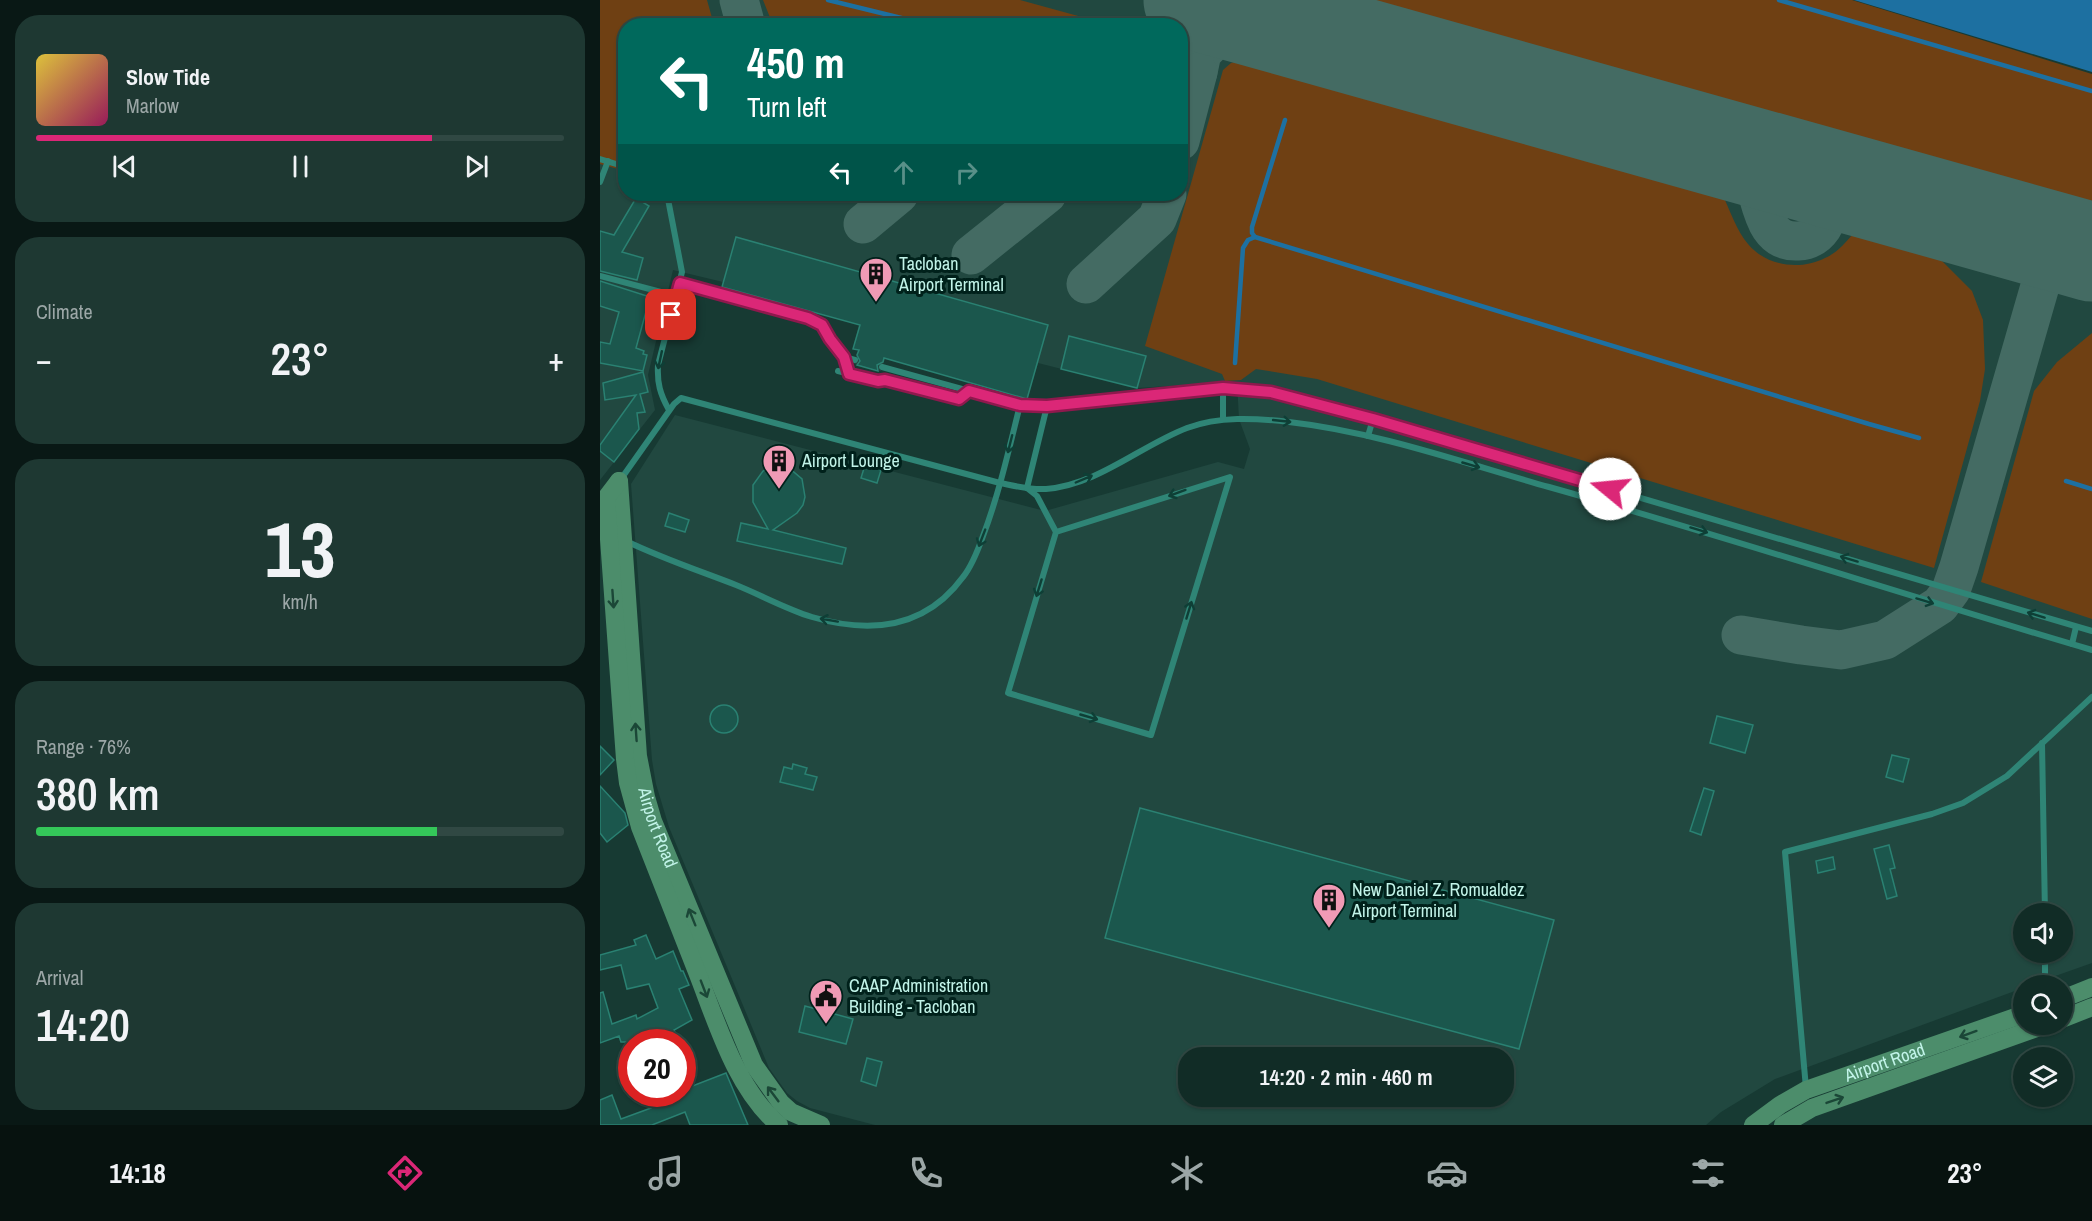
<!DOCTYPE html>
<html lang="en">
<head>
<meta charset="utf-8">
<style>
  :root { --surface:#112c26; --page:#1e3832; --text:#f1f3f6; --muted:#9ca7a7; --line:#304843; --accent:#db2777 }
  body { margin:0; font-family:"Archivo Narrow",sans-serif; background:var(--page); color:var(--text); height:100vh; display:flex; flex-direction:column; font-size:22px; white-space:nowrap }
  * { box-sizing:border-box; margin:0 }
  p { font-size:20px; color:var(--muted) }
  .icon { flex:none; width:33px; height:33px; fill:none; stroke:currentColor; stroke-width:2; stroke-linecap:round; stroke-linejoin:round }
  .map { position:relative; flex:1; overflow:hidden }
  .sheet { display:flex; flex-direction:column; gap:15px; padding:15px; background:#091815; width:600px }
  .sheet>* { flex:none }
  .banner { position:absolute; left:18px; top:18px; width:570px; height:183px; border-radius:24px; box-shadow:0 2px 4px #0004,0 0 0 2px var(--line); background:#00695c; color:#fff; overflow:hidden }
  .tools { position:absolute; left:1413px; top:903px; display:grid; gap:12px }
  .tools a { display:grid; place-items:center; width:60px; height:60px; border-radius:50%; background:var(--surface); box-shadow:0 2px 4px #0004,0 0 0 2px var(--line); font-size:30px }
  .speed { position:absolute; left:18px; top:1029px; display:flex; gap:12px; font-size:30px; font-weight:700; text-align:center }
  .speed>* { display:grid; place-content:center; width:78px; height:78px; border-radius:50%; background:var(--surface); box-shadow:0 2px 4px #0004,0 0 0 2px var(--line); line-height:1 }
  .speed .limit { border:9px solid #d22; background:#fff; color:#111 }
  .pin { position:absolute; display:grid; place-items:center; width:51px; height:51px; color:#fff; margin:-26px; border-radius:12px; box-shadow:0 3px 9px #0006 }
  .me { position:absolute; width:66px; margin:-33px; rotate:287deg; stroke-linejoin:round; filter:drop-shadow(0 0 4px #0008) }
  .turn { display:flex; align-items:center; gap:21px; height:126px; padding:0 30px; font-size:27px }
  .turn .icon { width:78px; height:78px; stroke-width:2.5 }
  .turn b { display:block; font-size:42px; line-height:51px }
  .lanes { display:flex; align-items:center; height:57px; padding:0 30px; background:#0003; justify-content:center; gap:30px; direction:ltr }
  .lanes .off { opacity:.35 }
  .big { font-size:45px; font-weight:600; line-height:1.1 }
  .sheet .card { flex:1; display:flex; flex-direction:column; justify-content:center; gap:9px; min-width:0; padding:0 21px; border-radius:24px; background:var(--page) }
  .sheet .dial { align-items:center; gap:0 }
  .dial b { font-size:78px; line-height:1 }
  .song { display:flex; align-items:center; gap:18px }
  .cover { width:72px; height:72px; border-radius:9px; background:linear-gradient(135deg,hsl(50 70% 55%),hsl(330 70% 35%)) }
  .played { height:6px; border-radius:3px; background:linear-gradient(90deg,var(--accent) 75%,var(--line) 75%) }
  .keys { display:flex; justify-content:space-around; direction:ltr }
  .heat { display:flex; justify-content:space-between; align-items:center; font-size:33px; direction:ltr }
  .charge { height:9px; border-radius:4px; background:linear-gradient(90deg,#34c759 76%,var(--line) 0) }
  .trip { position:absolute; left:578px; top:1047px; width:336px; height:60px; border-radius:24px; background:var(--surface); box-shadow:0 2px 4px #0004,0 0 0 2px var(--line); font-weight:600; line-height:60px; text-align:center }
  .dock { display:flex; height:96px; justify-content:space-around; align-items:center; background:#07120f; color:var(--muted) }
  .dock .icon { width:42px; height:42px }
  .dock .current { color:var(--accent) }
  .dock b { font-size:27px; color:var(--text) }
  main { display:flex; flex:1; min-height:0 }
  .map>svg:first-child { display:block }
</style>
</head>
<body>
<main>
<section class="sheet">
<div class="card">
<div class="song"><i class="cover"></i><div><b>Slow Tide</b><p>Marlow</p></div></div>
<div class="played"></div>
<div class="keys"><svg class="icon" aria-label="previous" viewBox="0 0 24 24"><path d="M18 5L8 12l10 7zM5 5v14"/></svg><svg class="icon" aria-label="pause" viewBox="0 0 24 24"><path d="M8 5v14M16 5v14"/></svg><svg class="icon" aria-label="next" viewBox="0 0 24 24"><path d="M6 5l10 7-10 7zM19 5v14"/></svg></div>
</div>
<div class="card"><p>Climate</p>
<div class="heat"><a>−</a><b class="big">23°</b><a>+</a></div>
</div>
<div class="card dial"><b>13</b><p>km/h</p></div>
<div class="card"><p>Range · 76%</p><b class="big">380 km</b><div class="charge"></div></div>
<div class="card"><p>Arrival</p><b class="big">14:20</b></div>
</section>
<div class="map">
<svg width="1492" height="1125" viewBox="0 0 1492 1125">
  <rect width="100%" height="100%" fill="#173a33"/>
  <path fill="#214840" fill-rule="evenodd" d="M0,0H1235L1492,81V963L1430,985L1424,986L1423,988L1175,1079L1121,1112L1106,1125H275L210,1108L197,1101L187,1093L169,1068L69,827L56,784L52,760L31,484L75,415L445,511L618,462L644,469L650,449L639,419L637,382L537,388L438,363L427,399L285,358L281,371L254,364L258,350L253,349L259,325L122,287L123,282L73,270L48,375L55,410L0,480ZM26,26H580V194H26ZM1424,914H1462V952H1424ZM588,1058H903V1096H588Z"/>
  <g fill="#6f4013">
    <path d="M0,0H107L114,25L26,26L25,171L0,164Z"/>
    <path d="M163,0H420L511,25H173Z"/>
    <path d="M770,0H1252L1492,74V205Z"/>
    <path d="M649,58L1124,198C1131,213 1137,231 1148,244C1166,266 1200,271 1225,258C1237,253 1245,243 1253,234L1341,260L1372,291L1383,320L1385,369L1380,401L1334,568L717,379L656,369L641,380L625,381L622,374L545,346L623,70L631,63Z"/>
    <path d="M1492,333V619L1381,582L1434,391L1457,362Z"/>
  </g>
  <path fill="#1d70a1" d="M1254,0H1492V72Z"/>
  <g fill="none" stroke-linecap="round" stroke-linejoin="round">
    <g stroke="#1d70a1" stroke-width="4.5">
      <path d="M228,0L334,26"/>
      <path d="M1179,0L1492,91"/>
      <path d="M685,120L652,227V233L655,237L1269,424L1319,438"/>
      <path d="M635,363L643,248L648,240L655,237"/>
      <path d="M1466,481L1492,489"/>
    </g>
    <g stroke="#446b63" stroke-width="39">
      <path d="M139,0L146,26"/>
      <path d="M591,0C612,14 609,32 602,53"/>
      <path d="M580,93L598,72L602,53L635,20L646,18L675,23"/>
      <path d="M580,141L598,72"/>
      <path d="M1134,152C1140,159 1147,167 1151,175C1162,197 1161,243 1198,241C1228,240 1238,201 1217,182C1210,177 1200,173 1192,169"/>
      <path d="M263,224L299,194"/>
      <path d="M371,255L447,194"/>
      <path d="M486,284L557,219L567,194"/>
      <path d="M1141,635L1201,645L1241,650L1285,640L1340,605L1351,590L1359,567L1453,241"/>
    </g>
    <path stroke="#446b63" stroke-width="99" d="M593,0L1492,252"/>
  </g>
  <g fill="#1b574d" stroke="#2a8172" stroke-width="1.5">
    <path d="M36,198L49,206L22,252L43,258L37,280L0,271V231L14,235Z"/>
    <path d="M136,237L448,325L427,399L284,358L283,362L277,365L278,371L257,365L260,361L257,355L259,350L253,349L260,325L122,287Z"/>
    <path d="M0,281L50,297L36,348L44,351L43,354L47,355L43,371L0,363V342L10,344L19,312L0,306Z"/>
    <path d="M469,336L546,356L537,388L461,369Z"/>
    <path d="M43,372L48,392L40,394L45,412L37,413L39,429L14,462L0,451V445L36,395L5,400L3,383Z"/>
    <path d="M265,465L281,470L277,483L261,478Z"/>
    <path d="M180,466L189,468L202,479L205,497L203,505L197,513L173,530L246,548L242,564L137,541L141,523L168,529L153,502V485L163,471L171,467Z"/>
    <path d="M69,513L89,520L85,532L65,526Z"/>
    <circle cx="124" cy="719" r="14"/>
    <path d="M1117,716L1153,725L1145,753L1110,743Z"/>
    <path d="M0,746L14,760L0,775Z"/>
    <path d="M1292,755L1309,759L1303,782L1286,777Z"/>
    <path d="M193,764L207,768L205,774L217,777L213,790L180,782L184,767L192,769Z"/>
    <path d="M0,786L25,813L28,825L7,842L0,833Z"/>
    <path d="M1104,788L1114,791L1101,835L1090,831Z"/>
    <path d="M540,808L954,920L919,1049L505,938Z"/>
    <path d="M1289,845L1295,868L1290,869L1297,896L1287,899L1274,849Z"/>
    <path d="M1233,857L1235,869L1218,873L1216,861Z"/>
    <path d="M46,935L56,959L73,951L81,971H83L89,985L79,989L92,1020L74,1030L79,1042H21L19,1036L0,1043V993L3,992L12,1024L36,1015L37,1019L58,1008L49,984L27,989L21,965L0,970V955L36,945L34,940Z"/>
    <path d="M205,1006L253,1019L246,1044L199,1032Z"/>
    <path d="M267,1058L282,1062L276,1086L261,1081Z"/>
    <path d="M126,1073L148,1125H90L85,1112L52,1125H0V1100L12,1095L21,1119L51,1108L49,1104L75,1094H82V1090Z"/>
  </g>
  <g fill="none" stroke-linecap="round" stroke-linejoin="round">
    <g stroke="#2f8576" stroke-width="6">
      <path d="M0,159L26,167"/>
      <path d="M0,182L8,161"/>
      <path d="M67,194L82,272L58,365C57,383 60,394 69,410"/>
      <path d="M0,276L76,296"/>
      <path d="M80,283L220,323L229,339L244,357L249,374"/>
      <path d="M244,357L255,360"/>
      <path d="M282,367L420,405L447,406L638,388L671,392L773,419L1492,631"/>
      <path d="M238,371L278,381L285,380L359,399L369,391"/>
      <path d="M623,388V419"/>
      <path d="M768,436L773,419"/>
      <path d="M21,479L74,404L81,398L400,483C415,486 430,490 446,489C498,485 540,446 587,428C619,416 655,418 689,422C777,432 864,463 949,487C1131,538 1311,597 1492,650"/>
      <path d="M427,488L437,496L456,532L408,693L551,735L630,477L456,532"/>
      <path d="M427,488L447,406"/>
      <path d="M26,541C61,558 100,571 136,585C161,595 186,609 212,617C270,634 325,629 363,577C372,566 378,550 383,536C399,494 409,449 420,405"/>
      <path d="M1472,644L1476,627"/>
      <path d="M1442,743L1445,914"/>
      <path d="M1445,952V986"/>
      <path d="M1206,1088L1185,852L1332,814L1363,803L1407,776L1492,697"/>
    </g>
    <g stroke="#4c8d6b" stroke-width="18">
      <path id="s1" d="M19,481L38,756L46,797L53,821L154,1065L181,1103L191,1112L221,1125"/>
      <path d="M19,481L6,498L25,759L28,783L40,827C59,875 78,924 97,972C117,1023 136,1089 179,1125"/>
      <path d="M1462,999L1492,987"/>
      <path d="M1462,1019L1492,1007"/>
      <path id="s2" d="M1153,1125L1180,1105L1206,1090L1424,1014"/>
      <path d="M1183,1125L1212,1108L1448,1024"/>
    </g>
  </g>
  <defs><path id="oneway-shaft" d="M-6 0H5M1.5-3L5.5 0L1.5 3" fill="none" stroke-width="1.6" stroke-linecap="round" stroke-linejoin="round" transform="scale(1.5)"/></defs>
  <g stroke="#0e3f36">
    <use href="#oneway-shaft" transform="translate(60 360) rotate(102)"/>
    <use href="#oneway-shaft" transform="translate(682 421) rotate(6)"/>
    <use href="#oneway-shaft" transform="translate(410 444) rotate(104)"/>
    <use href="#oneway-shaft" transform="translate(871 465) rotate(16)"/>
    <use href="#oneway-shaft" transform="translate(484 479) rotate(-23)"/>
    <use href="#oneway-shaft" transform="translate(577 493) rotate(160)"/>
    <use href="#oneway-shaft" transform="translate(1099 530) rotate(17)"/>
    <use href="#oneway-shaft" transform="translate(382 538) rotate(111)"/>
    <use href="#oneway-shaft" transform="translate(1249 559) rotate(-163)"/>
    <use href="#oneway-shaft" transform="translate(439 588) rotate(107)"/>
    <use href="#oneway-shaft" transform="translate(1325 601) rotate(17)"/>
    <use href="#oneway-shaft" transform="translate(589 610) rotate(-73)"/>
    <use href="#oneway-shaft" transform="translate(1436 615) rotate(-163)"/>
    <use href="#oneway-shaft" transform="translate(229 620) rotate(-170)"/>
    <use href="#oneway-shaft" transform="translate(489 717) rotate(16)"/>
  </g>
  <g stroke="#1b4737">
    <use href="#oneway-shaft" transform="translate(13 599) rotate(86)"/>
    <use href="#oneway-shaft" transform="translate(36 732) rotate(-94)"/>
    <use href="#oneway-shaft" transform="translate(92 917) rotate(-112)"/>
    <use href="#oneway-shaft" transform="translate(104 989) rotate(69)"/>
    <use href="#oneway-shaft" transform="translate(1368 1034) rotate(160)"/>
    <use href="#oneway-shaft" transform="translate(173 1094) rotate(-127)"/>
    <use href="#oneway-shaft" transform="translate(1235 1100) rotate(-19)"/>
  </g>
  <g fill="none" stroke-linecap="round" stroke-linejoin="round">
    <g stroke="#8e194d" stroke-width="15">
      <path id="route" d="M71,315L80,283L208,318L222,325L230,339L244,357L249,374L278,381L285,380L359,399L369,391L420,405L447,406L623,388L671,392L773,419L1010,489"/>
    </g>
    <use href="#route" stroke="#db2777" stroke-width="10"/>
  </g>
  <defs>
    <g id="building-pin" transform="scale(1.725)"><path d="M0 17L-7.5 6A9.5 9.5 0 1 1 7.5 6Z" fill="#f09ab5" stroke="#00211b"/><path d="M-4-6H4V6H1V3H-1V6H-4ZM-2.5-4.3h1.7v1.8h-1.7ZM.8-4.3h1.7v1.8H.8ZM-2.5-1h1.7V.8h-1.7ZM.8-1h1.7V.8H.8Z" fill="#111"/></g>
    <g id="civic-pin" transform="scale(1.725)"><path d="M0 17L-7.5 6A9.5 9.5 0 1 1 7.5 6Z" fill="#f09ab5" stroke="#00211b"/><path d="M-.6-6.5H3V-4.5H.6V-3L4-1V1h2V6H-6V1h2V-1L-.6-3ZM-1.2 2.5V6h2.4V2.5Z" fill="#111"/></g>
  </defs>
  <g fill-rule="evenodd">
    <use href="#building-pin" x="276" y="274"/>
    <use href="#building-pin" x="179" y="461"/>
    <use href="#building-pin" x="729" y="900"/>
    <use href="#civic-pin" x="226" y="996"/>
  </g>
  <g text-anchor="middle" stroke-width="6" stroke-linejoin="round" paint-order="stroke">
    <g font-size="18" fill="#c2f4e9" stroke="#00211b" text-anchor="start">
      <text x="299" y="270">Tacloban<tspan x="299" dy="21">Airport Terminal</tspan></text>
      <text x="202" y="467">Airport Lounge</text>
      <text x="752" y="896">New Daniel Z. Romualdez<tspan x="752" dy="21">Airport Terminal</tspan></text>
      <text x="249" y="992">CAAP Administration<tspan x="249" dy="21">Building - Tacloban</tspan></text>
    </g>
    <g font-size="18" fill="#c2f4e9" stroke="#00211b">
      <text dy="6" stroke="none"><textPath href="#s1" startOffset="350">Airport Road</textPath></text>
      <text dy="6" stroke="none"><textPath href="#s2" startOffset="147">Airport Road</textPath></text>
    </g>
  </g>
</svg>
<div class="tools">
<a><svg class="icon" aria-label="sound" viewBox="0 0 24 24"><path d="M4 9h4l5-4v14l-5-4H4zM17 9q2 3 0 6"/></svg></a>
<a><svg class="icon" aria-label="search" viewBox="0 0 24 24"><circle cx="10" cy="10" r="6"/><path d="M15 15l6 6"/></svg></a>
<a><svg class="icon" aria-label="layers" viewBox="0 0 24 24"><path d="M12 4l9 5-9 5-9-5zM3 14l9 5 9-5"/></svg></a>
</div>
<div class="speed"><div class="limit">20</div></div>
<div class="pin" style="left:71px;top:315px;background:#d93025"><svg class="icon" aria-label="arrive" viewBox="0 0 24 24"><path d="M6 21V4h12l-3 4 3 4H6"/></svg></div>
<svg class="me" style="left:1010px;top:489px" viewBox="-20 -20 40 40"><circle r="19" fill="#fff"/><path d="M0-13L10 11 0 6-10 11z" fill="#db2777"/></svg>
<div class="trip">14:20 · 2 min · 460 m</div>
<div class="banner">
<div class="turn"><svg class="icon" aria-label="left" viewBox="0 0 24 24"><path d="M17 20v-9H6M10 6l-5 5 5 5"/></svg><div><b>450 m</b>Turn left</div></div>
<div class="lanes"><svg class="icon" aria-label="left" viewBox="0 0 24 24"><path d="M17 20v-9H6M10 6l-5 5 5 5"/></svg><svg class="icon off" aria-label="ahead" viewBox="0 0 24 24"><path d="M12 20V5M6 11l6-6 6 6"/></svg><svg class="icon off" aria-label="right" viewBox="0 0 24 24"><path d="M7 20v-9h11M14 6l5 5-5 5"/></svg></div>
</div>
</div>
</main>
<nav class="dock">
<b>14:18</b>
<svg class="icon current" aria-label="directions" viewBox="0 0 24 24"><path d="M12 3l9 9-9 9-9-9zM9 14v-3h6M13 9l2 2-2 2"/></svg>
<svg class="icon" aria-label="music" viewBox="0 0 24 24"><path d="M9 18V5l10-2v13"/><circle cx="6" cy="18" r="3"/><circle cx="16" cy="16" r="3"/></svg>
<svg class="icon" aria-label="phone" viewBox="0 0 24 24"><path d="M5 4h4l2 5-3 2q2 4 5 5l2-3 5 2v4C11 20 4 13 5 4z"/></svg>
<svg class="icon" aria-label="climate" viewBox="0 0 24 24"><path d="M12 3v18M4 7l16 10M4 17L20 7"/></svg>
<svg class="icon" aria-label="car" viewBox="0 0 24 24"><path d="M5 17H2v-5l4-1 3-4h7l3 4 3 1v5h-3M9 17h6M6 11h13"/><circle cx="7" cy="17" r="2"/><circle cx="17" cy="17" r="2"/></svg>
<svg class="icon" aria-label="filters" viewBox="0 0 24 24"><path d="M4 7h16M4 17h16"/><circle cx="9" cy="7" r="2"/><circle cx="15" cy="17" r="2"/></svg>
<b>23°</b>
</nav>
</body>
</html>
